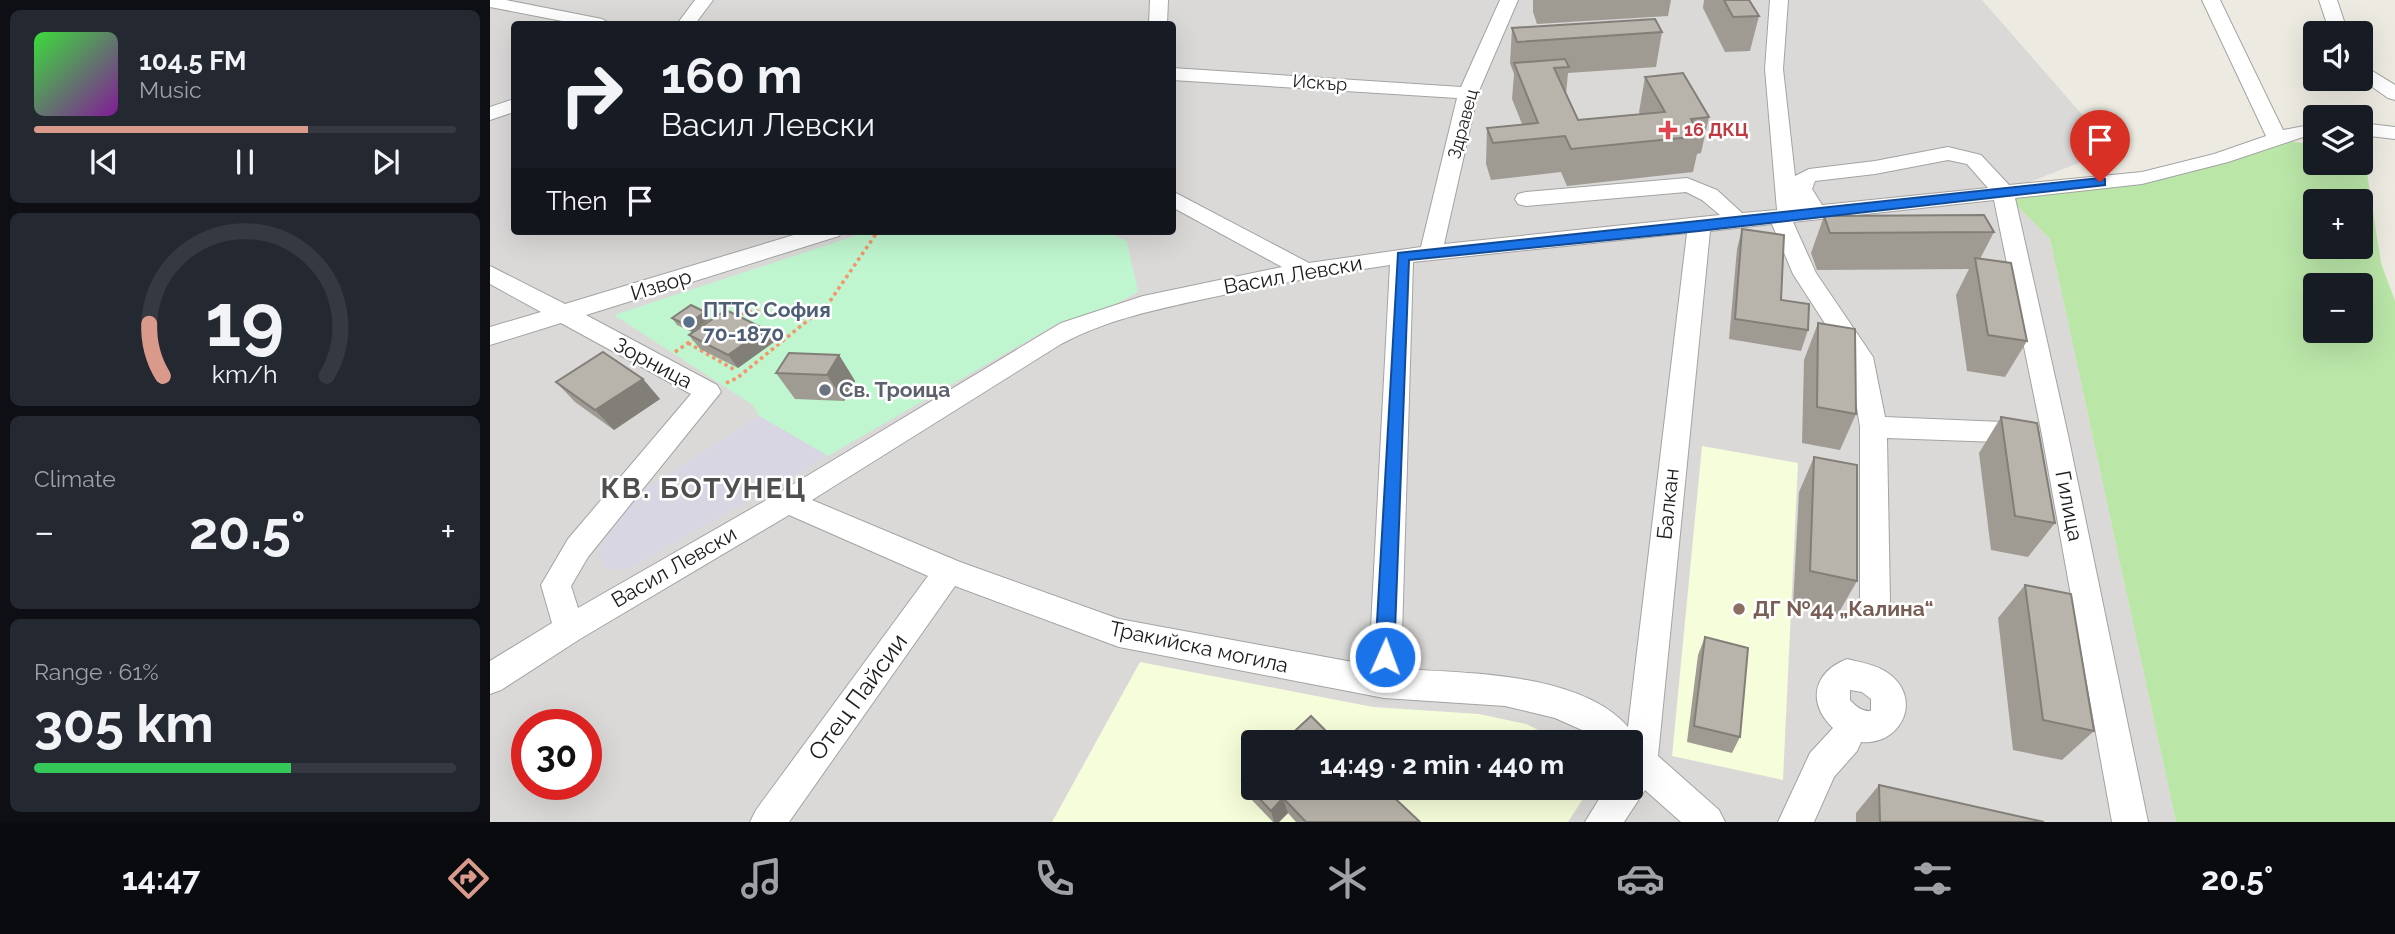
<!DOCTYPE html>
<html lang="en">
<head>
<meta charset="utf-8">
<style>
  :root { --surface:#171b24; --page:#242831; --text:#f1f3f6; --muted:#9ea1a6; --line:#363941; --accent:#da9a8b }
  body { margin:0; font-family:Raleway,sans-serif; background:var(--page); color:var(--text); height:100vh; display:flex; flex-direction:column; font-size:26px; white-space:nowrap }
  * { box-sizing:border-box; margin:0 }
  p { font-size:23px; color:var(--muted) }
  .icon { flex:none; width:38px; height:38px; fill:none; stroke:currentColor; stroke-width:2; stroke-linecap:round; stroke-linejoin:round }
  .map { position:relative; flex:1; overflow:hidden }
  .side { display:flex; flex-direction:column; gap:10px; padding:10px; background:#0d0f14; width:490px }
  .side>* { flex:none }
  .hud { position:absolute; left:21px; top:21px; width:665px; height:214px; border-radius:7px; box-shadow:0 7px 28px #0002; background:#171b24; color:var(--text); overflow:hidden }
  .fabs { position:absolute; left:1813px; top:21px; display:grid; gap:14px }
  .fabs a { display:grid; place-items:center; width:70px; height:70px; border-radius:7px; background:var(--surface); box-shadow:0 7px 28px #0002; font-size:35px }
  .speed { position:absolute; left:21px; top:709px; display:flex; gap:14px; font-size:35px; font-weight:700; text-align:center }
  .speed>* { display:grid; place-content:center; width:91px; height:91px; border-radius:50%; background:var(--surface); box-shadow:0 7px 28px #0002; line-height:1 }
  .speed .limit { border:10px solid #d22; background:#fff; color:#111 }
  .pin { position:absolute; display:grid; place-items:center; width:60px; height:60px; color:#fff; margin:-72px -30px; border-radius:50% 50% 50% 0; rotate:-45deg; box-shadow:0 0 7px #0007 }
  .pin .icon { rotate:45deg }
  .me { position:absolute; width:77px; margin:-38px; rotate:2deg; stroke-linejoin:round; filter:drop-shadow(0 0 5px #0008) }
  .turn { display:flex; align-items:center; gap:24px; height:147px; padding:0 35px; font-size:32px }
  .turn .icon { width:91px; height:91px; stroke-width:2.5 }
  .turn b { display:block; font-size:49px; line-height:60px }
  .then { display:flex; align-items:center; height:66px; padding:0 35px; background:#0003; gap:14px; font-size:26px }
  .big { font-size:52px; font-weight:700; line-height:1.1 }
  .side .widget { flex:1; display:flex; flex-direction:column; justify-content:center; gap:10px; min-width:0; padding:0 24px; border-radius:10px; background:var(--page) }
  .side .dial { align-items:center; gap:0 }
  .dial svg { height:182px; overflow:visible; fill:none; stroke:var(--line); stroke-width:7; stroke-linecap:round; text-anchor:middle }
  .dial text { fill:var(--text); stroke:none }
  .song { display:flex; align-items:center; gap:21px }
  .cover { width:84px; height:84px; border-radius:10px; background:linear-gradient(135deg,hsl(120 70% 55%),hsl(290 70% 35%)) }
  .played { height:7px; border-radius:4px; background:linear-gradient(90deg,var(--accent) 65%,var(--line) 65%) }
  .keys { display:flex; justify-content:space-around; direction:ltr }
  .heat { display:flex; justify-content:space-between; align-items:center; font-size:38px; direction:ltr }
  .charge { height:10px; border-radius:5px; background:linear-gradient(90deg,#34c759 61%,var(--line) 0) }
  .trip { position:absolute; left:751px; top:730px; width:402px; height:70px; border-radius:7px; background:var(--surface); box-shadow:0 7px 28px #0002; font-weight:700; line-height:70px; text-align:center }
  .menu { display:flex; height:112px; justify-content:space-around; align-items:center; background:#090b0e; color:var(--muted) }
  .menu .icon { width:49px; height:49px }
  .menu .on { color:var(--accent) }
  .menu b { font-size:32px; color:var(--text) }
  main { display:flex; flex:1; min-height:0 }
  .map>svg:first-child { display:block }
</style>
</head>
<body>
<main>
<section class="side">
<div class="widget">
<div class="song"><i class="cover"></i><div><b>104.5 FM</b><p>Music</p></div></div>
<div class="played"></div>
<div class="keys"><svg class="icon" aria-label="previous" viewBox="0 0 24 24"><path d="M18 5L8 12l10 7zM5 5v14"/></svg><svg class="icon" aria-label="pause" viewBox="0 0 24 24"><path d="M8 5v14M16 5v14"/></svg><svg class="icon" aria-label="next" viewBox="0 0 24 24"><path d="M6 5l10 7-10 7zM19 5v14"/></svg></div>
</div>
<div class="widget dial"><svg viewBox="0 0 100 80">
<path d="M14 69A42 42 0 1 1 86 69"/>
<path d="M14 69A42 42 0 0 1 8 46" stroke="#da9a8b"/>
<text x="50" y="56" font-size="32" font-weight="700">19</text>
<text x="50" y="72" font-size="11">km/h</text>
</svg></div>
<div class="widget"><p>Climate</p>
<div class="heat"><a>−</a><b class="big">20.5°</b><a>+</a></div>
</div>
<div class="widget"><p>Range · 61%</p><b class="big">305 km</b><div class="charge"></div></div>
</section>
<div class="map">
<svg width="1905" height="822" viewBox="0 0 1905 822">
  <rect width="100%" height="100%" fill="#edebe1"/>
  <path fill="#dad9d8" fill-rule="evenodd" d="M0,0H1492L1623,150L1513,192L1560,239L1686,822H0ZM24,24H682V231H24ZM37,724H96V784H37ZM763,742H1141V788H763Z"/>
  <g fill="#f6fdda">
    <path d="M1212,446L1308,463L1293,780L1182,756Z"/>
    <path d="M650,662L883,707L989,714L1036,724L1073,742H763V788H1100L1078,822H562Z"/>
  </g>
  <path fill="#bae6a8" fill-rule="evenodd" d="M1787,139L1825,145V163H1871V159L1875,160L1891,263L1905,301V822H1686L1560,239L1513,192L1652,178ZM1825,201H1871V247H1825ZM1825,285H1871V331H1825Z"/>
  <path fill="#bff6cf" d="M380,231H617L637,242L648,292L620,307L566,324L338,456L269,416L263,405L124,315Z"/>
  <path fill="#d8d6e2" d="M269,416L338,456L138,569H115L109,558L112,544L146,495Z"/>
  <g fill="none" stroke-linecap="round" stroke-linejoin="round">
    <g stroke="#a3a3a3" stroke-width="2">
      <g id="minor">
        <path d="M0,0H16L112,19L121,24H88L0,7Z"/>
        <path d="M205,0H223L205,24H187Z"/>
        <path d="M660,0H678L677,24H659Z"/>
        <path d="M1010,0H1028L988,93L954,244L1230,215L1212,200L1196,192L1036,206L1028,204L1025,199L1028,194L1036,192L1197,178L1227,190L1252,213L1287,210L1275,69L1280,0H1298L1293,69L1305,176L1319,169L1385,161L1458,147L1491,155L1519,185L1652,172L1724,154L1776,136L1712,0H1730L1793,130L1825,124V136L1813,137L1738,162L1652,184L1525,198L1578,435L1658,822H1622L1552,435L1504,200L1303,222L1326,273L1383,357L1395,417L1536,423L1545,426L1549,433L1545,440L1536,443L1397,438L1400,601L1396,610L1385,614L1374,610L1370,601V427L1361,368L1358,359L1303,274L1282,224L1220,231L1168,756L1229,810L1235,822H1191L1155,790L1134,822H1095L1116,788H1141V742H1108L1101,734L1065,718L1015,706L894,698L629,647L465,586L299,822H260L266,810L438,576L299,515L90,639L11,690L0,694V661L62,623L51,585L78,539L201,394L71,323L0,345V327L51,312L0,284V266L75,304L317,231H352L349,236L96,315L227,385L231,392L98,557L81,586L88,608L287,494L571,323L653,296L792,267L682,207V191L819,263L931,247L967,98L682,80V68L971,87ZM1458,160L1477,164L1498,188L1332,205L1322,189L1325,181L1385,174ZM1197,233L1138,727C1091,673 978,673 911,669L923,262ZM900,265L879,665L629,619L470,562L322,500L571,344C616,320 664,310 714,299C776,286 838,274 900,265Z"/>
        <path d="M1829,0H1847L1858,33H1840Z"/>
        <path d="M1871,64L1905,85V100L1898,98L1871,79Z"/>
        <path d="M24,99V112L0,120V107Z"/>
        <path d="M1871,123L1905,127V139L1871,135Z"/>
        <path d="M1357,659C1373,663 1390,665 1403,677C1432,704 1408,746 1371,742L1367,751L1344,777L1324,822H1288L1320,753L1343,728C1316,702 1324,672 1357,659ZM1360,690L1372,692L1381,699V711C1373,712 1366,707 1360,700Z"/>
      </g>
    </g>
    <g stroke="#f4956b" stroke-width="3.5" stroke-dasharray="3.5 3.5" stroke-linecap="butt">
      <path d="M245,315L266,311L277,313"/>
      <path d="M198,343L245,370"/>
      <path d="M185,352L205,338"/>
      <path d="M236,383L247,378L338,304L388,231"/>
    </g>
    <use href="#minor" fill="#fff" fill-rule="evenodd"/>
  </g>
  <g fill="#9f9b93">
    <path d="M1043,0H1181L1178,16L1047,24L1043,12Z"/>
    <path d="M1214,0H1259L1269,16L1260,51L1235,52L1213,8Z"/>
    <path d="M1022,28L1172,32L1166,67L1078,73L1076,94L1088,120L1150,114L1149,112L1155,77L1219,117L1211,153L1207,154L1203,172L1077,186L1071,172L1001,180L996,164L997,128L1032,124L1022,99L1024,74L1020,63Z"/>
    <path d="M1334,216L1504,232L1490,259L1537,341L1515,377L1477,371L1466,295L1479,269L1327,270L1321,253Z"/>
    <path d="M1252,229L1291,300L1318,330L1311,351L1239,339L1247,249Z"/>
    <path d="M215,312L220,319L202,332L187,325L182,318Z"/>
    <path d="M1328,323L1366,414L1350,450L1312,443L1314,360Z"/>
    <path d="M275,329L284,342L248,368L210,349L199,335Z"/>
    <path d="M349,355L365,381L354,401L305,399L286,373Z"/>
    <path d="M153,379L170,399L124,430L85,402L66,382Z"/>
    <path d="M1511,417L1565,523L1538,557L1501,550L1489,453Z"/>
    <path d="M1324,457L1367,581L1348,614L1303,605L1309,492Z"/>
    <path d="M1535,585L1604,731L1572,760L1523,750L1508,618Z"/>
    <path d="M1215,637L1250,737L1242,753L1197,742L1208,655Z"/>
    <path d="M752,780L930,822H806L798,813L789,822H783L757,795Z"/>
    <path d="M1389,785L1554,822H1366V813Z"/>
  </g>
  <g fill="#827e78">
    <path d="M215,312L220,319L202,332L196,325Z"/>
    <path d="M275,329L284,342L248,368L238,355Z"/>
    <path d="M349,355L365,381L354,401L337,375Z"/>
    <path d="M153,379L170,399L124,430L105,410Z"/>
    <path d="M793,798L798,813L789,822H784L781,811Z"/>
  </g>
  <g fill="#b9b4ab" stroke="#827e78" stroke-width="2">
    <path d="M1234,0H1259L1269,16L1243,17Z"/>
    <path d="M1165,19L1172,32L1027,42L1022,28Z"/>
    <path d="M1075,59L1079,67L1064,68L1088,120L1175,112L1155,77L1193,73L1219,117L1201,119L1211,136L1081,149L1075,136L1003,143L997,128L1048,123L1024,63Z"/>
    <path d="M1494,215L1504,232L1340,233L1334,216Z"/>
    <path d="M1252,229L1294,235L1291,300L1319,304L1318,330L1245,319Z"/>
    <path d="M1485,258L1521,263L1537,341L1498,335Z"/>
    <path d="M201,305L215,312L196,325L182,318Z"/>
    <path d="M236,310L275,329L238,355L199,335Z"/>
    <path d="M1328,323L1365,329L1366,414L1327,407Z"/>
    <path d="M113,352L153,379L105,410L66,382Z"/>
    <path d="M299,353L349,355L337,375L286,373Z"/>
    <path d="M1511,417L1547,423L1565,523L1525,516Z"/>
    <path d="M1324,457L1367,465V581L1320,571Z"/>
    <path d="M1535,585L1581,594L1604,731L1553,720Z"/>
    <path d="M1215,637L1258,648L1250,737L1204,726Z"/>
    <path d="M821,716L847,742H793Z"/>
    <path d="M763,769V788H894L930,822H816L793,798L781,811L752,780Z"/>
    <path d="M1389,785L1554,822H1390Z"/>
  </g>
  <path fill="#1a73e8" stroke="#114b97" stroke-width="2" d="M1610,178L1615,179V185L1209,231L919,260L904,657L902,663L895,666L888,663L885,657L908,253Z"/>
  <path fill="#e0444e" stroke="#fff" stroke-width="2.5" d="M1174.5 119.5h7v7h7v7h-7v7h-7v-7h-7v-7h7z"/>
  <circle fill="#5c6f8a" stroke="#fff" stroke-width="2.5" cx="199" cy="322" r="7"/>
  <circle fill="#6b7280" stroke="#fff" stroke-width="2.5" cx="335" cy="390" r="7"/>
  <circle fill="#8d6e63" stroke="#fff" stroke-width="2.5" cx="1249" cy="609" r="7"/>
  <g text-anchor="middle" stroke-width="5" stroke-linejoin="round" paint-order="stroke">
    <g font-size="18" fill="#1c1c1c" stroke="#fff">
      <text transform="translate(830 83) rotate(4)" y="6">Искър</text>
      <text transform="translate(973 124) rotate(-75)" y="6">Здравец</text>
    </g>
    <g font-size="18" font-weight="bold" fill="#be3a42" stroke="#fff" text-anchor="start">
      <text x="1194" y="136">16 ДКЦ</text>
    </g>
    <g font-size="21" fill="#1c1c1c" stroke="#fff">
      <text transform="translate(803 275) rotate(-10)" y="7">Васил Левски</text>
      <text transform="translate(171 285) rotate(-17)" y="7">Извор</text>
      <text transform="translate(163 363) rotate(28)" y="7">Зорница</text>
      <text transform="translate(1178 504) rotate(-84)" y="7">Балкан</text>
      <text transform="translate(1579 506) rotate(79)" y="7">Гилица</text>
      <text transform="translate(184 567) rotate(-30)" y="7">Васил Левски</text>
      <text transform="translate(709 647) rotate(12)" y="7">Тракийска могила</text>
    </g>
    <g font-size="21" font-weight="bold" fill="#4e5e75" stroke="#fff" text-anchor="start">
      <text x="213" y="317">ПТТС София<tspan x="213" dy="24">70-1870</tspan></text>
    </g>
    <g font-size="21" font-weight="bold" fill="#5b616d" stroke="#fff" text-anchor="start">
      <text x="349" y="397">Св. Троица</text>
    </g>
    <g font-size="21" font-weight="bold" fill="#785e54" stroke="#fff" text-anchor="start">
      <text x="1263" y="616">ДГ №44 „Калина“</text>
    </g>
    <g font-size="24" fill="#1c1c1c" stroke="#fff">
      <text transform="translate(368 697) rotate(-54)" y="8">Отец Пайсии</text>
    </g>
    <g font-size="28" font-weight="bold" letter-spacing="2" fill="#4f4f4f" stroke="#fff">
      <text x="214" y="498">КВ. БОТУНЕЦ</text>
    </g>
  </g>
</svg>
<div class="fabs">
<a><svg class="icon" aria-label="sound" viewBox="0 0 24 24"><path d="M4 9h4l5-4v14l-5-4H4zM17 9q2 3 0 6"/></svg></a>
<a><svg class="icon" aria-label="layers" viewBox="0 0 24 24"><path d="M12 4l9 5-9 5-9-5zM3 14l9 5 9-5"/></svg></a>
<a>+</a>
<a>−</a>
</div>
<div class="speed"><div class="limit">30</div></div>
<div class="pin" style="left:1610px;top:182px;background:#d93025"><svg class="icon" aria-label="arrive" viewBox="0 0 24 24"><path d="M6 21V4h12l-3 4 3 4H6"/></svg></div>
<svg class="me" style="left:895px;top:657px" viewBox="-20 -20 40 40"><circle r="17" fill="#1a73e8" stroke="#fff" stroke-width="3"/><path d="M0-11L8 9 0 5-8 9z" fill="#fff"/></svg>
<div class="trip">14:49 · 2 min · 440 m</div>
<div class="hud">
<div class="turn"><svg class="icon" aria-label="right" viewBox="0 0 24 24"><path d="M7 20v-9h11M14 6l5 5-5 5"/></svg><div><b>160 m</b>Васил Левски</div></div>
<div class="then">Then<svg class="icon" aria-label="arrive" viewBox="0 0 24 24"><path d="M6 21V4h12l-3 4 3 4H6"/></svg></div>
</div>
</div>
</main>
<nav class="menu">
<b>14:47</b>
<svg class="icon on" aria-label="directions" viewBox="0 0 24 24"><path d="M12 3l9 9-9 9-9-9zM9 14v-3h6M13 9l2 2-2 2"/></svg>
<svg class="icon" aria-label="music" viewBox="0 0 24 24"><path d="M9 18V5l10-2v13"/><circle cx="6" cy="18" r="3"/><circle cx="16" cy="16" r="3"/></svg>
<svg class="icon" aria-label="phone" viewBox="0 0 24 24"><path d="M5 4h4l2 5-3 2q2 4 5 5l2-3 5 2v4C11 20 4 13 5 4z"/></svg>
<svg class="icon" aria-label="climate" viewBox="0 0 24 24"><path d="M12 3v18M4 7l16 10M4 17L20 7"/></svg>
<svg class="icon" aria-label="car" viewBox="0 0 24 24"><path d="M5 17H2v-5l4-1 3-4h7l3 4 3 1v5h-3M9 17h6M6 11h13"/><circle cx="7" cy="17" r="2"/><circle cx="17" cy="17" r="2"/></svg>
<svg class="icon" aria-label="filters" viewBox="0 0 24 24"><path d="M4 7h16M4 17h16"/><circle cx="9" cy="7" r="2"/><circle cx="15" cy="17" r="2"/></svg>
<b>20.5°</b>
</nav>
</body>
</html>
